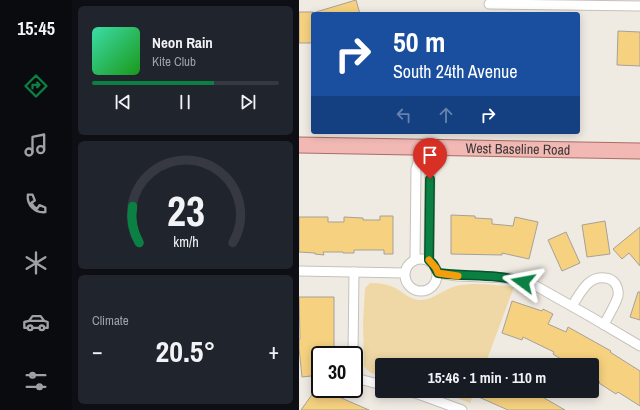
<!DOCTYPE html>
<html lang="en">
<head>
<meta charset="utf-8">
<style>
  :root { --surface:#171b24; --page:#20242c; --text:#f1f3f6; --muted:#9ea1a6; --line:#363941; --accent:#0b8043 }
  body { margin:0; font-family:"Archivo Narrow",sans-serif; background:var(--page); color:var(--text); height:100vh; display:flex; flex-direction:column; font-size:15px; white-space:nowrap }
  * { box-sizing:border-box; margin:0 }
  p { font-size:13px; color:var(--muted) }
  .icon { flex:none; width:22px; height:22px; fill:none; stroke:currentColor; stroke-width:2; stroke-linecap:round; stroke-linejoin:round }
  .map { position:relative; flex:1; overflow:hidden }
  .sheet { display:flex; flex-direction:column; gap:6px; padding:6px; background:#0d0f14; width:227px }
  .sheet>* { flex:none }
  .hud { position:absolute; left:12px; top:12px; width:269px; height:122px; border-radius:4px; box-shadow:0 2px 10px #0003; background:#1a4fa0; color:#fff; overflow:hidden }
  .speed { position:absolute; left:12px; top:346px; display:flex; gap:8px; font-size:20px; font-weight:700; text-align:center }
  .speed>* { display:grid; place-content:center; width:52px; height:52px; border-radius:50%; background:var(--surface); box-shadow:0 2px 10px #0003; line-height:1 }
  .speed .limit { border:2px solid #111; border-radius:6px; background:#fff; color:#111 }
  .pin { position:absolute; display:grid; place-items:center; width:34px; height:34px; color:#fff; margin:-41px -17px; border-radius:50% 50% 50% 0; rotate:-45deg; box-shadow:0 0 4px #0007 }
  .pin .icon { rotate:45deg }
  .me { position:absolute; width:44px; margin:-22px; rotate:283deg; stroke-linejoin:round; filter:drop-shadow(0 0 3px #0008) }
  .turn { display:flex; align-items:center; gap:14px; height:84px; padding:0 16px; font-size:18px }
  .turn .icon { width:52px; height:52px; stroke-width:2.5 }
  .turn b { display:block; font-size:28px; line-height:34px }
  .lanes { display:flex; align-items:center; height:38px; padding:0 16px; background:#0003; justify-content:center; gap:20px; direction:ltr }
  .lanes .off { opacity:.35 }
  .big { font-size:30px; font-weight:800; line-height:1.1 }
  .sheet .widget { flex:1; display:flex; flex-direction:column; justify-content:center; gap:6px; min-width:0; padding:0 14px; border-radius:6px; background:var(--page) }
  .sheet .dial { align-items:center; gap:0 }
  .dial svg { height:104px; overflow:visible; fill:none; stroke:var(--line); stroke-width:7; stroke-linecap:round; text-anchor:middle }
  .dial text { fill:var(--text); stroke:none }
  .song { display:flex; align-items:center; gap:12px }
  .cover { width:48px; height:48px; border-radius:6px; background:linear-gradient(135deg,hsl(160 70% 55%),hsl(120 70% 35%)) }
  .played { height:4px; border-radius:2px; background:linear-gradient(90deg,var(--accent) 65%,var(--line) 65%) }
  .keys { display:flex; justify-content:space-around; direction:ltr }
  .heat { display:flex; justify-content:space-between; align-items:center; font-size:22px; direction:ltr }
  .trip { position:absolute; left:76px; top:358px; width:224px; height:40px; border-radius:4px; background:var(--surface); box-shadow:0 2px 10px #0003; font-weight:800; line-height:40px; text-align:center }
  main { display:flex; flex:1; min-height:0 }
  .menu { display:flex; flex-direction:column; width:72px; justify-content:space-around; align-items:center; background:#090b0e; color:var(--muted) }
  .menu .icon { width:28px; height:28px }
  .menu .active { color:var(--accent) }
  .menu b { font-size:18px; color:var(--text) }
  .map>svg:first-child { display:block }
</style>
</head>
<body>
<main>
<nav class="menu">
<b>15:45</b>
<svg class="icon active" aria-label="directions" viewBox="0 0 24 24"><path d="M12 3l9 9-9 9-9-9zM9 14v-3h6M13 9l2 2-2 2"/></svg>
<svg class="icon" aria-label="music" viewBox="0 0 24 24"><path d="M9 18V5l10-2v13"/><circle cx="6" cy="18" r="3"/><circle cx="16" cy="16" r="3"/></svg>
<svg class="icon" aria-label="phone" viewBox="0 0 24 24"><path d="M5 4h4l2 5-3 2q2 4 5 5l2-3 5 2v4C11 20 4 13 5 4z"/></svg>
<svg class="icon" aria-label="climate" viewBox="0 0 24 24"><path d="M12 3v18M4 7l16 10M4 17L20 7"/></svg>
<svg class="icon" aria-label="car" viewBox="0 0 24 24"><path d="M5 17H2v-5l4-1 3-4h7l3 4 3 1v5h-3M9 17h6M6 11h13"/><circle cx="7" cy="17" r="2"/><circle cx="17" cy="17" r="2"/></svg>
<svg class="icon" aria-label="filters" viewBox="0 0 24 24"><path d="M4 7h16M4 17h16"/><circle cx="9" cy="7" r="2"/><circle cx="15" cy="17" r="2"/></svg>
</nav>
<section class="sheet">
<div class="widget">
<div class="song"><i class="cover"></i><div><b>Neon Rain</b><p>Kite Club</p></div></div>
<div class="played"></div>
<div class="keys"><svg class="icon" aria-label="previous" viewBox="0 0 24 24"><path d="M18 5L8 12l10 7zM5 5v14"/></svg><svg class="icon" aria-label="pause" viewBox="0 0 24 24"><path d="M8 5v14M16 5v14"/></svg><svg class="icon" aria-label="next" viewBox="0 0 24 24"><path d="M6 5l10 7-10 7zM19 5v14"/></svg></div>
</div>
<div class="widget dial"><svg viewBox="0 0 100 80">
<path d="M14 69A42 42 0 1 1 86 69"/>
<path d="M14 69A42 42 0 0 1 9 41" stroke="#0b8043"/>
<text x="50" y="56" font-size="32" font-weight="700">23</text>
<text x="50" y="72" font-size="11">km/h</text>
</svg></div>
<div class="widget"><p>Climate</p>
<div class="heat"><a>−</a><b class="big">20.5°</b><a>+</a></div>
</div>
</section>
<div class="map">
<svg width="341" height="410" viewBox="0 0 341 410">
  <rect width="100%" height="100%" fill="#efebe3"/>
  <g fill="#efd8a6">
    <path d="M71,283C81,283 90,284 98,289C105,293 111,299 120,300C134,301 144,289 157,286C176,282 196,285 215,287L186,365H83V376C75,374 69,373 65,366L64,323L66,288Z"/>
    <path d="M140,391H176L171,403Z"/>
  </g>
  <g fill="#f6d17f" stroke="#a5a199">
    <path d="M57,0L61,14H17V12Z"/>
    <rect x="0" y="12" width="14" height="31"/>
    <path d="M319,31L341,32V66L318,65Z"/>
    <path d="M152,215L176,216V218L193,219V224L214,226L216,217L239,222L230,259L203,253V255L152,254Z"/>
    <path d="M81,216H94V254H85V250H55V253H44V252H24L25,255L16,254V253L0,252V217H29V222H45V217L64,218V220H81Z"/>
    <path d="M306,221L311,254L288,257L283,225Z"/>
    <path d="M341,227V266L330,253L323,259L314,249Z"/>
    <path d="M267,232L281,263L263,271L249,240Z"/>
    <path d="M339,292H341V320L331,317Z"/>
    <path d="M0,297H35V348H21V375L3,377L0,348V339H1Z"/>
    <path d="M213,301L243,311L244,309L254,314L249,324L267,332L269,327L312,351L311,352L341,371V406L319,392L317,394L300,383L301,382L293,377V365H282L274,360L271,365L254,354L255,352L224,337L223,340L203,333Z"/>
    <path d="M17,389H32L41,395L40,397L70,410H2Z"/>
    <path d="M166,391H233L266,410H209Z"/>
  </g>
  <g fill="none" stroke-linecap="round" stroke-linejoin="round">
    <g stroke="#c5c2ba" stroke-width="11">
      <g id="minor">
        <path d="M190,4L341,6"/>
        <path d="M124,146L131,169L130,260"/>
        <circle cx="122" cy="275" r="16"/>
        <path d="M116,260L117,169L124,146"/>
        <path d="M0,271L106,273"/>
        <path d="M139,273L158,276L211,278L237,286L292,317L341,346"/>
        <path d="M273,306C281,294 289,275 306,278C310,278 312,279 315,282C318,285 320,291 319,296C316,306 309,316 305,325"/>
        <path d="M54,355L55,272"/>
        <path d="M55,371L60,379L83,385"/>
        <path d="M107,391L119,394L163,410"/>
      </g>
    </g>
    <g stroke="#aa6c67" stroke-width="17">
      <g id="primary">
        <path id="s1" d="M0,145L341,151"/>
      </g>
    </g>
    <use href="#minor" stroke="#fff" stroke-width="9"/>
    <use href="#primary" stroke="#f1b8b4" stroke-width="15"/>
  </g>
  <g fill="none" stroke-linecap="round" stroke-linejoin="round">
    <g stroke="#07532c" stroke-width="10">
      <path id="route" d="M131,179L130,260L134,264L139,273C167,277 197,273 224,282"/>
    </g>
    <use href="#route" stroke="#0b8043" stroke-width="7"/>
    <path stroke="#f59e0b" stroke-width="7" d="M130,260L137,268L139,273L159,276"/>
  </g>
  <g text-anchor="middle" stroke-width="4" stroke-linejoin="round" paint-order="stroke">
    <g font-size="14" fill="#3a3835" stroke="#fff">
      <text dy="5" stroke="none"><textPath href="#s1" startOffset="219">West Baseline Road</textPath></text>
    </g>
  </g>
</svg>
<div class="speed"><div class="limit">30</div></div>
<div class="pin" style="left:131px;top:179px;background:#d93025"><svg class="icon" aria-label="arrive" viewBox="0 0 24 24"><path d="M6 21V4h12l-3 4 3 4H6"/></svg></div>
<svg class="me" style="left:224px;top:282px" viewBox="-20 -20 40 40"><path d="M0-17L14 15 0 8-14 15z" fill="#0b8043" stroke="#fff" stroke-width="4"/></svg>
<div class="trip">15:46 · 1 min · 110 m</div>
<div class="hud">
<div class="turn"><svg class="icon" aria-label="right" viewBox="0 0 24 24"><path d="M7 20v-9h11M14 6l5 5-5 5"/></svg><div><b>50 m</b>South 24th Avenue</div></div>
<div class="lanes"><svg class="icon off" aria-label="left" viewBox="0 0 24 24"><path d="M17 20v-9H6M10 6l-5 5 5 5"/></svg><svg class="icon off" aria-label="ahead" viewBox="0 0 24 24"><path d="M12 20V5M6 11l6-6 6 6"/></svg><svg class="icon" aria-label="right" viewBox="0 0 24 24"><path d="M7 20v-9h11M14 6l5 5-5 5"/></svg></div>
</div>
</div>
</main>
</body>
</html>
